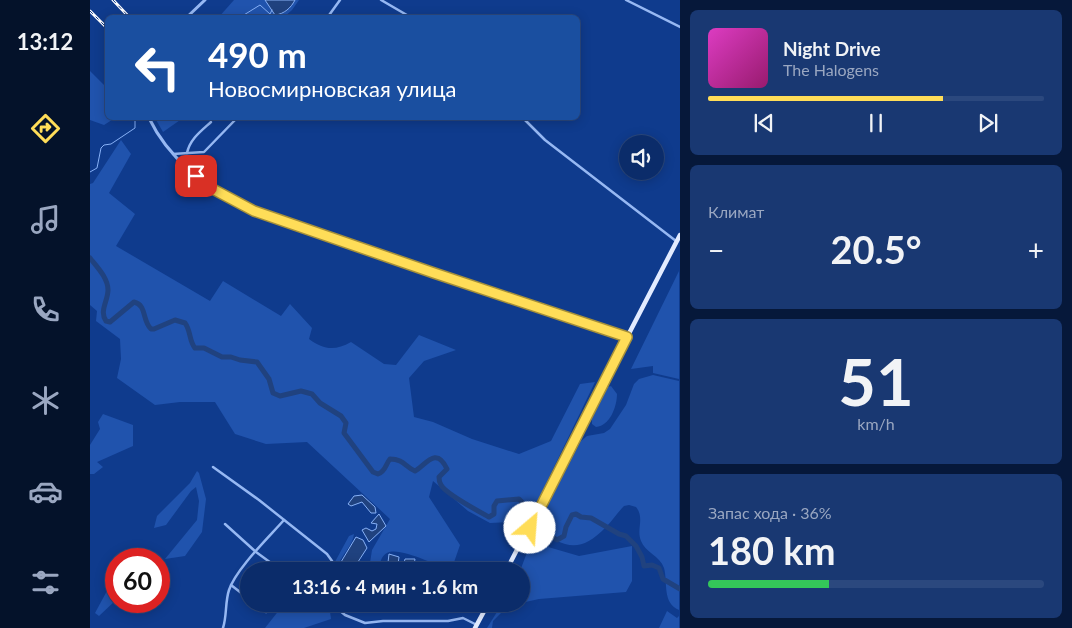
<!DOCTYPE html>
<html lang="ru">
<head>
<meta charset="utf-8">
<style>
  :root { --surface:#0b2c6a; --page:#193872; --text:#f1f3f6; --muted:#9aa7c1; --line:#2b487e; --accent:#ffdd58 }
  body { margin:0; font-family:Lato,sans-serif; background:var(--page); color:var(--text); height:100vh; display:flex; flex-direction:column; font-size:19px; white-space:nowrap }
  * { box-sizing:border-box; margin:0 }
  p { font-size:16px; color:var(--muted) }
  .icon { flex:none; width:28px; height:28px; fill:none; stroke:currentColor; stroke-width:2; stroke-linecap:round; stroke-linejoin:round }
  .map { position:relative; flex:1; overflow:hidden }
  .details { display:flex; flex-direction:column; gap:10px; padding:10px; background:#06183a; width:392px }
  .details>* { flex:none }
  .hud { position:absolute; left:15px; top:15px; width:475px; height:105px; border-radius:8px; box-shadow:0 2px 12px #0003,0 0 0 1px var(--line); background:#1a4fa0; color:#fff; overflow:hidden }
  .buttons { position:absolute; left:529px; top:135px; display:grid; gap:10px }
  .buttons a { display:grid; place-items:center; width:45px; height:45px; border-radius:50%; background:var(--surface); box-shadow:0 2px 12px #0003,0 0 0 1px var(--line); font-size:25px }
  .speed { position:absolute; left:15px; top:548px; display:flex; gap:10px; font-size:25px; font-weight:700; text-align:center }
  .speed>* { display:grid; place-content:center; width:65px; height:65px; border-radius:50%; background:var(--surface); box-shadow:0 2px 12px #0003,0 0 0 1px var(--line); line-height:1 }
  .speed .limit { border:8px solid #d22; background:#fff; color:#111 }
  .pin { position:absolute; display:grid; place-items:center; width:42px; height:42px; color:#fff; margin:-21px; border-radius:10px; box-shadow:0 2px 8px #0006 }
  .me { position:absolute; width:55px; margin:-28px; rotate:27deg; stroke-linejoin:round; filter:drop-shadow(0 0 4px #0008) }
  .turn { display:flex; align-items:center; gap:18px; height:105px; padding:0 20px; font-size:22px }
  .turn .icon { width:65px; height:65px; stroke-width:2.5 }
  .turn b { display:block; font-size:35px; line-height:42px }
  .big { font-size:38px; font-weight:700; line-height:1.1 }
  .details .tile { flex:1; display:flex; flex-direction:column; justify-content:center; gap:8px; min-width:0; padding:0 18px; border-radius:8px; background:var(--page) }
  .details .dial { align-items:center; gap:0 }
  .dial b { font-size:65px; line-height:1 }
  .song { display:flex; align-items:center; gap:15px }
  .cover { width:60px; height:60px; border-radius:8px; background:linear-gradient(135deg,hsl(310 70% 55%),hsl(320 70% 35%)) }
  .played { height:5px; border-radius:2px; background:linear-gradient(90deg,var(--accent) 70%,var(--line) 70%) }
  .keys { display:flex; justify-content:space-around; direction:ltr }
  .heat { display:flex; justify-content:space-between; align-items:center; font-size:28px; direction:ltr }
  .charge { height:8px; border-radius:4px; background:linear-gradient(90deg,#34c759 36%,var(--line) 0) }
  .trip { position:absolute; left:150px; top:562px; width:290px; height:50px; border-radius:25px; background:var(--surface); box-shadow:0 2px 12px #0003,0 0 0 1px var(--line); font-weight:700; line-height:50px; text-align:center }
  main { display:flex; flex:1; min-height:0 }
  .tab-bar { display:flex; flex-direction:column; width:90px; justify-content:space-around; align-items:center; background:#04122a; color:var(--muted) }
  .tab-bar .icon { width:35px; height:35px }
  .tab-bar .selected { color:var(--accent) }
  .tab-bar b { font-size:22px; color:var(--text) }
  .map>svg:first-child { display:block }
</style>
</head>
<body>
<main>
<nav class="tab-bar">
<b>13:12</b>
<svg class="icon selected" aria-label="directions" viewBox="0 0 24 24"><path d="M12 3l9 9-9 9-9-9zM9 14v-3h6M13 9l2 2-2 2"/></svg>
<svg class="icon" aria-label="music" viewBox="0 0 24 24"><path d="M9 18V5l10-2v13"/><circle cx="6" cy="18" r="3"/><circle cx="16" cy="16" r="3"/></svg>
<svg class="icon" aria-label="phone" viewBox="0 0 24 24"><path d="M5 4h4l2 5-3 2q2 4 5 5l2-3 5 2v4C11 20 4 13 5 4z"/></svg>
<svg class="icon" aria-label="climate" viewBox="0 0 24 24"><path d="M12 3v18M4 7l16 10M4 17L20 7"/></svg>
<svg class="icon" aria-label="car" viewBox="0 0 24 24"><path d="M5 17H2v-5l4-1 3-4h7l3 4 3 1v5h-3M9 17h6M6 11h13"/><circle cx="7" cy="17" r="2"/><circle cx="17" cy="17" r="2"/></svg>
<svg class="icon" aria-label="filters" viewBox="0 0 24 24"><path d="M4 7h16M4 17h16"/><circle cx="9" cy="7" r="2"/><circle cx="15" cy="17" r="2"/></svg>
</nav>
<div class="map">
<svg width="590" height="628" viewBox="0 0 590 628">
  <rect width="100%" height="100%" fill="#0f3b8d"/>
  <g fill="#2053ad">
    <path d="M144,0H209L202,10L194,17L128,18Z"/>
    <path d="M0,71L17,88L18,118H25L14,125L0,120Z"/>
    <path d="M65,118H93L73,132Z"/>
    <path d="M31,140L41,154L19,193L45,214L26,246L120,301L133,281L191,316L200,304L222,328L219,339C234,350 245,351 261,342L294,364L306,365L329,335L366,350L334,361L319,378L324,417L343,422L382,439L429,454L461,441L490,384L505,382L438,521L400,523L378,511L343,481L339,497L370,545L361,571C348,566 309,546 297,553C291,556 290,563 289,569H279L282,550L300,519L217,442L176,444L145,434L125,402H90L65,405L27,378L31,359L30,339L6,321L7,311L0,305V184L3,183Z"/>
    <path d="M589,271V379L563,373V366L541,369Z"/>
    <path d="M563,375L589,381V610C572,603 578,583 574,568C570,556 555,552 551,541C546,529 555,518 546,507L539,505L534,506C527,513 522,521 516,527C489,555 474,547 446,528L491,441L497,436L514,433L520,429L536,405L544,384L549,379Z"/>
    <path d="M521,386L527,394C527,406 520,426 506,427L502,424V419L518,387Z"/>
    <path d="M13,414L43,425V446L7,462L13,467L4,474H0V445L10,429L8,422Z"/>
    <path d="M107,471L109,473L116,499L112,532L95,556L75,559L107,520L109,501L106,487L101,491L76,525L64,528L67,516L100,483Z"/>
    <path d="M264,534C263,545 252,554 249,564L255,571H240L259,536Z"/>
    <path d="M441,542L489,556L542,546V581L536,592L449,599L431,603L430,571Z"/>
    <path d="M26,579V600L9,616L5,613L18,589Z"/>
    <path d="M194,604H239L241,619L214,628H175Z"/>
    <path d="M412,604H430L418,606L403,621L402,628H397Z"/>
    <path d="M577,611L587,618L589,616V628H569Z"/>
  </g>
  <g fill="#20427f" stroke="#87b1f7">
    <path d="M175,0H205C201,8 194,14 185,15Z"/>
    <path d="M272,495L285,507L286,513H281L272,502L261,506L258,504L264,496Z"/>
    <path d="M289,514L296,526L279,542L272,530L276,528L282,531L286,529L287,524L281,523Z"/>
    <path d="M266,537L273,540L277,548L264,568L261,569L251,562Z"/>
    <path d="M299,554L309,557L307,571H297Z"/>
    <path d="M315,559H325L323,570L312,571Z"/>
  </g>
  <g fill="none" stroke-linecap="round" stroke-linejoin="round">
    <g stroke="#87b1f7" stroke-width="1">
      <path d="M149,18L170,5L180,14L182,10"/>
      <path d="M0,172L7,168L11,148L14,145L21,144L45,128V118"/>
    </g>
    <path stroke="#20427f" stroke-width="5" d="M0,258C7,267 18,278 18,290C18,301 9,311 16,321L20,322L44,302C57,305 52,321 61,329H64L85,320L95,323C101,331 99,341 105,348H114L132,357H141L150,360L167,362L179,379L183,393L190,396L211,391L222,394L230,403L251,416L256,423L254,433L283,472L288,474C296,471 295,465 300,459C314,459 315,467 325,471C335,466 346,445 357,469L349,477C349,480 349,482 351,485C356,494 388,511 399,517L404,514V506L407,501L429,499L432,502C433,512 422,516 422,526L457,538H464L467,540L474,536L476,527L482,515L486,514L491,517L501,518L529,534L536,536L546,546L552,557L554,566L562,565L569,568L573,579L590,589"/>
    <g stroke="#96b8f3" stroke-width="2.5">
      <path d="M291,0L322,18"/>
      <path d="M536,0L590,27"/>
      <path d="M237,18L250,0"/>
      <path d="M433,118L455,140L586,241"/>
      <path d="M97,153C100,139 111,131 121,122"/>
      <path d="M83,154L114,152L147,118"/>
      <path d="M123,467L169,500L237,554L242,561V571"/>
      <path d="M135,524L166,552L192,571"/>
      <path d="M141,585L159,599"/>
      <path d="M165,604L176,612"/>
      <path d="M242,604L255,615L275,623L293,621H358L373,618L387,625"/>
      <path d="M133,628C137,616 135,602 139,590C146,569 178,538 194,520"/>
    </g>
    <g stroke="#96b8f3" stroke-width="3">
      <path d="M96,18L115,0"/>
      <path d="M59,118C80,162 121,191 164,211L463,314L537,337"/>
    </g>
    <g stroke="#e2ebff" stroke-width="4.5">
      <path d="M416,571L590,235"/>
      <path d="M385,628L398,604"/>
    </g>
    <g stroke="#fff" stroke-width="3">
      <g id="rail">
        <path d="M23,0L40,18"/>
        <path d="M0,11L18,29"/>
      </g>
    </g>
    <use href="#rail" stroke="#0f3b8d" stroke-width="1" stroke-dasharray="4" stroke-linecap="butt"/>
  </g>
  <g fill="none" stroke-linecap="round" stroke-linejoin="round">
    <g stroke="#a69039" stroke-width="12">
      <path id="route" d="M106,176L119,187L164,211L344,273L537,337L440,528"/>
    </g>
    <use href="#route" stroke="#ffdd58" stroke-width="9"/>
  </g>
</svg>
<div class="buttons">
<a><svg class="icon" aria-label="sound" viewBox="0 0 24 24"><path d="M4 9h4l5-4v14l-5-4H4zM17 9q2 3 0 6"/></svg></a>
</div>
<div class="speed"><div class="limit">60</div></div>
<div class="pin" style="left:106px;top:176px;background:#d93025"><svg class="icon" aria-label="arrive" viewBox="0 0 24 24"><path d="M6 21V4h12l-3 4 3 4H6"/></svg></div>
<svg class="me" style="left:440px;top:528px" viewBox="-20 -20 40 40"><circle r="19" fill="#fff"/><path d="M0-13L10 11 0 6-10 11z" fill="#ffdd58"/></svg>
<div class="trip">13:16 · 4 мин · 1.6 km</div>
<div class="hud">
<div class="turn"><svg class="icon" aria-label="left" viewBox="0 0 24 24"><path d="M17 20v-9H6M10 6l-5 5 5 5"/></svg><div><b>490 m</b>Новосмирновская улица</div></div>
</div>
</div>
<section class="details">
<div class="tile">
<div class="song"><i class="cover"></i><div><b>Night Drive</b><p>The Halogens</p></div></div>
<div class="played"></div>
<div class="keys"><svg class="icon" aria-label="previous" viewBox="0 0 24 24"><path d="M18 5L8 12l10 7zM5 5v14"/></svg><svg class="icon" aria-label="pause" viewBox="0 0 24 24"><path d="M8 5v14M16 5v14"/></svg><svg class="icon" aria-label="next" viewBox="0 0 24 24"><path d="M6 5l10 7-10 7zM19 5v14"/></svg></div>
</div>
<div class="tile"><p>Климат</p>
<div class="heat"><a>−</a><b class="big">20.5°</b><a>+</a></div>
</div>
<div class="tile dial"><b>51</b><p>km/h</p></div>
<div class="tile"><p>Запас хода · 36%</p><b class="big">180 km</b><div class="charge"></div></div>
</section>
</main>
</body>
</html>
